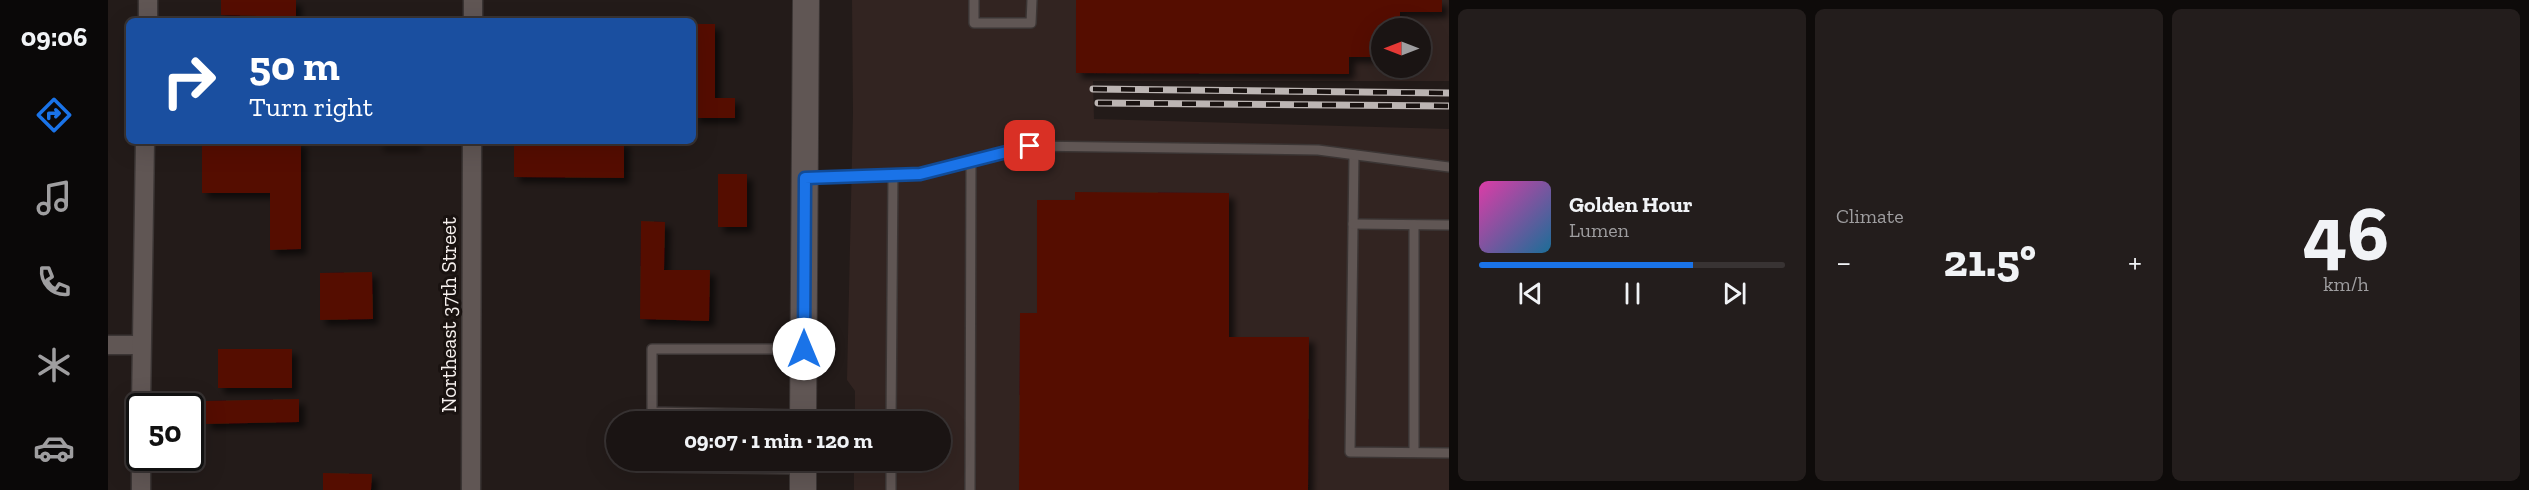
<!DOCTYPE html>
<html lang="en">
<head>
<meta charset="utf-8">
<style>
  :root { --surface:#1a1413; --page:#231d1c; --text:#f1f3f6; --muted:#9f9ea0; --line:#383333; --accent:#1a73e8 }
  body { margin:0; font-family:"Zilla Slab",serif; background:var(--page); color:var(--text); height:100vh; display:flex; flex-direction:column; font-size:22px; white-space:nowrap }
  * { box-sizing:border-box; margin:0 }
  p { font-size:20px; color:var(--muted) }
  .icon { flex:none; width:33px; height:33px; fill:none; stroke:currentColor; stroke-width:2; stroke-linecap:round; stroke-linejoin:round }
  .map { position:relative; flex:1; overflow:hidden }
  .drawer { display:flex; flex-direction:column; gap:9px; padding:9px; background:#0e0b0a; width:1080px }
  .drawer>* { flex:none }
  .top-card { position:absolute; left:18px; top:18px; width:570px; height:126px; border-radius:9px; box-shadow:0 6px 24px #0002,0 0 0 2px var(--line); background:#1a4fa0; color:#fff; overflow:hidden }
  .needle { width:39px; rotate:270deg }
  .fabs { position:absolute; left:1263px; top:18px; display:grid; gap:12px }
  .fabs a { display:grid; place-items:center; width:60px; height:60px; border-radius:50%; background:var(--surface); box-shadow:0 6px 24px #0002,0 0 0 2px var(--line); font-size:30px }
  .speed { position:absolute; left:18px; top:393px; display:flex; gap:12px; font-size:30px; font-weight:700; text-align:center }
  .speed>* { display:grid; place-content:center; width:78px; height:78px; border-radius:50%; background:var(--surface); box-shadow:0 6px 24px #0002,0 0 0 2px var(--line); line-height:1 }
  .speed .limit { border:3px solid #111; border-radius:9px; background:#fff; color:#111 }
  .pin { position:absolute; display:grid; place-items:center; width:51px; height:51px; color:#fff; margin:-26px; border-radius:12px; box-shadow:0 3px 9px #0006 }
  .me { position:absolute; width:66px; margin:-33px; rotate:0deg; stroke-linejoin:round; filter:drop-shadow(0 0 4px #0008) }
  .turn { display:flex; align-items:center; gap:21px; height:126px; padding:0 24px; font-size:27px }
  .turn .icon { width:78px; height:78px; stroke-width:2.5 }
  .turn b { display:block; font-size:42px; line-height:51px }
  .big { font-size:45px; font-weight:700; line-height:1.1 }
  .drawer .card { flex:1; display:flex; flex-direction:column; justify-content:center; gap:9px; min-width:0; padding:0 21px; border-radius:9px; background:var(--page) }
  .drawer .dial { align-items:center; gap:0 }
  .dial b { font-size:78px; line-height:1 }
  .song { display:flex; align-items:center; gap:18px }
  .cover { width:72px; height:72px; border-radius:9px; background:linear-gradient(135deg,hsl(320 70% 55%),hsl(200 70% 35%)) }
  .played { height:6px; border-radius:3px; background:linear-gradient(90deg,var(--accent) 70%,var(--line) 70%) }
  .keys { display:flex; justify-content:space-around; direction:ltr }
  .heat { display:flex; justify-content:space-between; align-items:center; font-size:33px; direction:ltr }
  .drawer .tiles { flex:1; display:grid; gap:9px; grid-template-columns:repeat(3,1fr) }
  .trip { position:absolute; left:498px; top:411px; width:345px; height:60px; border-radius:30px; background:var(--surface); box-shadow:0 6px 24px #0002,0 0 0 2px var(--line); font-weight:700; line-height:60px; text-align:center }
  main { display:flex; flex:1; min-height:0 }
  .menu { display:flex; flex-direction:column; width:108px; justify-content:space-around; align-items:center; background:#0a0808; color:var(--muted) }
  .menu .icon { width:42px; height:42px }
  .menu .selected { color:var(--accent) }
  .menu b { font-size:27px; color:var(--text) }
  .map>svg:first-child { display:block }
</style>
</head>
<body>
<main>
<nav class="menu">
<b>09:06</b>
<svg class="icon selected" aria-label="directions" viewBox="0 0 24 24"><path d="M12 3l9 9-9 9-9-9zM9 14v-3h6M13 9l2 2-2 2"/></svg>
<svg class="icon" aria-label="music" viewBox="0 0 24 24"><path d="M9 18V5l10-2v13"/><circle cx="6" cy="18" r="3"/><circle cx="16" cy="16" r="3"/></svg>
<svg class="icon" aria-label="phone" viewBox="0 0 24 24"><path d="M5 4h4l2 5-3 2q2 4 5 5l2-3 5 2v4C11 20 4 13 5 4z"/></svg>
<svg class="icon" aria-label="climate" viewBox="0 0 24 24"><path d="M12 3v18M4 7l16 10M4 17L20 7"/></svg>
<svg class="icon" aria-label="car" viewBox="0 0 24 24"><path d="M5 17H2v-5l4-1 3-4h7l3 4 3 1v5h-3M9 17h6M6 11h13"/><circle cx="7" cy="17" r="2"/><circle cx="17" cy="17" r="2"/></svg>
</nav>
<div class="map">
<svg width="1341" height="490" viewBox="0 0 1341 490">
  <defs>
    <filter id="shadow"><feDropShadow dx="5.5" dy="5.5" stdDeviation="3" flood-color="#0009"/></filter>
  </defs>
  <rect width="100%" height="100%" fill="#231b19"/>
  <path fill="#322421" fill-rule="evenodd" d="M744,0H1341V81H985L986,119L1341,129V490H746V461L832,460V422L747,421V391L739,380L745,113ZM1274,28H1312V68H1274Z"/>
  <g fill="#540f06" filter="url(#shadow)">
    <path d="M113,0H188V17L113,15Z"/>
    <path d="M968,0H1334V12H1292V28H1274V57H1241V74L968,73Z"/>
    <path d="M585,24H607V98H627V118H585Z"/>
    <path d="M94,141H193V249L162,250V193H94Z"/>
    <rect x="270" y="141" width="38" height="4"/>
    <path d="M406,141H516V178L406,177Z"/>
    <rect x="610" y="174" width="29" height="53"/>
    <path d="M967,192L1121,193V337H1201L1200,490H911L912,313H929V200H967Z"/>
    <path d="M533,221L557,222L556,270H602L601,321L532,319Z"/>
    <path d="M264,272L265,319L212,320V273Z"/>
    <rect x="110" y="349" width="74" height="39"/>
    <path d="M191,399V422L97,424V401Z"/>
    <path d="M215,473L264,474L263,490H215Z"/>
  </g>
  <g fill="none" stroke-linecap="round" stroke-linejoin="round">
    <g stroke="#3b3534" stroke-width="12">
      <g id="service">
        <path d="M866,0V23H923L924,0"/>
        <path d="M1246,155L1242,452L1341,453"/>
        <path d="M785,174H812L922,146L1210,150L1341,167"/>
        <path d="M699,178L785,174L783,422"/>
        <path d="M1245,224L1341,225"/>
        <path d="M693,349H544V412L694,415"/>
        <path d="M1306,452V225"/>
        <path d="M543,460V467L692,469"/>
        <path d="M783,490V460"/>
        <path d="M862,490L863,162"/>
      </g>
    </g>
    <g stroke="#3b3534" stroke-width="21">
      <g id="minor">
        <path d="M40,21V0"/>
        <path d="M365,21V0"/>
        <path d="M0,345H33"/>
        <path d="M33,406L37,141"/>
        <path d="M33,490V458"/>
        <path d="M363,490L364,141"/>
      </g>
    </g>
    <g stroke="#3b3534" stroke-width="28">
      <g id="secondary">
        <path d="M695,422L698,0"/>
        <path d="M695,490V460"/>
      </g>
    </g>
    <use href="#service" stroke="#605654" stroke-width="9"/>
    <use href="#minor" stroke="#605654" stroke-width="18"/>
    <use href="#secondary" stroke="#605654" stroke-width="26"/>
    <g stroke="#bcb5b3" stroke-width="7">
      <g id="rail">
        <path d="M985,89L1341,93"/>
        <path d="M990,103L1341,106"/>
      </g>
    </g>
    <use href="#rail" stroke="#191210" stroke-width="4.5" stroke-dasharray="14" stroke-linecap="butt"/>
  </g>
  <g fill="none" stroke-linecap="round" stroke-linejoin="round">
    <g stroke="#114b97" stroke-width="15">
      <path id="route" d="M696,349L697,178L812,174L922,146"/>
    </g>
    <use href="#route" stroke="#1a73e8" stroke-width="10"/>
  </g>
  <g text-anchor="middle" stroke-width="6" stroke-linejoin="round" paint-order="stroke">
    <g font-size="21" fill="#f6f0ee" stroke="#191210">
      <text transform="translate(341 315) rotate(-90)" y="7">Northeast 37th Street</text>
    </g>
  </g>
</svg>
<div class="fabs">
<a><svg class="needle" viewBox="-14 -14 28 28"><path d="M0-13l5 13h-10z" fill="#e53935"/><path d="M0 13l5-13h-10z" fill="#9f9ea0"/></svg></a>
</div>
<div class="speed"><div class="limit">50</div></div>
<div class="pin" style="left:922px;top:146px;background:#d93025"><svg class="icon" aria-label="arrive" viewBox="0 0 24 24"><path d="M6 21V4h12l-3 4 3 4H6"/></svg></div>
<svg class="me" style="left:696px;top:349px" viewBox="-20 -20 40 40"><circle r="19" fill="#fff"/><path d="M0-13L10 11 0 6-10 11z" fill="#1a73e8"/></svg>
<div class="trip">09:07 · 1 min · 120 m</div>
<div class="top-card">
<div class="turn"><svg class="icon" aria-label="right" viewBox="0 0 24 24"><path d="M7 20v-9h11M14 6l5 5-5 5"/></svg><div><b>50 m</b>Turn right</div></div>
</div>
</div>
<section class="drawer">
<div class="tiles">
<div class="card">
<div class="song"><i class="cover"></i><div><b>Golden Hour</b><p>Lumen</p></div></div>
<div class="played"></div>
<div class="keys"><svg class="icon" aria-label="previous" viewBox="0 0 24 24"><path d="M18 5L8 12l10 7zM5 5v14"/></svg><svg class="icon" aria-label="pause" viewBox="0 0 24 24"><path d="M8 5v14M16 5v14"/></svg><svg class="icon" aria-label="next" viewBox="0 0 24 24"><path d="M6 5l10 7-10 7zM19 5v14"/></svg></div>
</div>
<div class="card"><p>Climate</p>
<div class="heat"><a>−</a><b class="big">21.5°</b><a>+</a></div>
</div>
<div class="card dial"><b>46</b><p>km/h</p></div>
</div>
</section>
</main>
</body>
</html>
